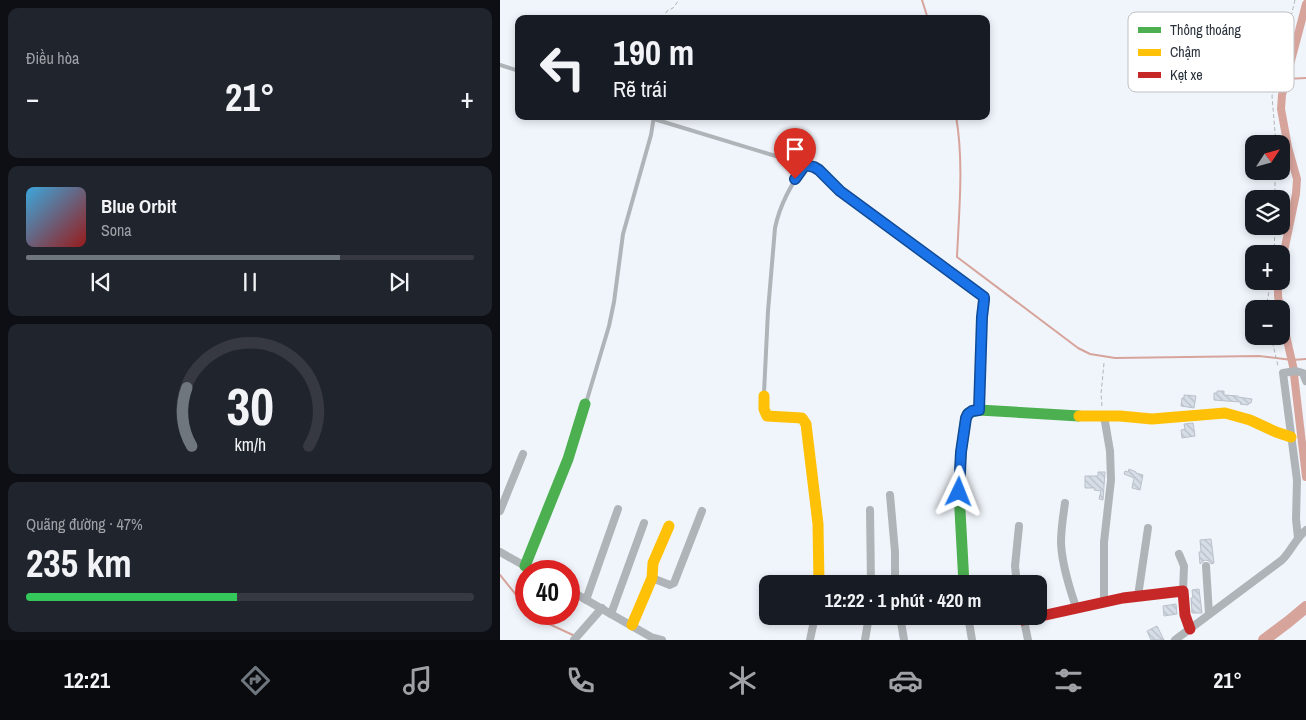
<!DOCTYPE html>
<html lang="vi">
<head>
<meta charset="utf-8">
<style>
  :root { --surface:#171b24; --page:#20242c; --text:#f1f3f6; --muted:#9ea1a6; --line:#363941; --accent:#6f767e }
  body { margin:0; font-family:"Archivo Narrow",sans-serif; background:var(--page); color:var(--text); height:100vh; display:flex; flex-direction:column; font-size:19px; white-space:nowrap }
  * { box-sizing:border-box; margin:0 }
  p { font-size:16px; color:var(--muted) }
  .icon { flex:none; width:28px; height:28px; fill:none; stroke:currentColor; stroke-width:2; stroke-linecap:round; stroke-linejoin:round }
  .map { position:relative; flex:1; overflow:hidden }
  .panel { display:flex; flex-direction:column; gap:8px; padding:8px; background:#0d0f14; width:500px }
  .panel>* { flex:none }
  .guide { position:absolute; left:15px; top:15px; width:475px; height:105px; border-radius:10px; box-shadow:0 2px 8px #0003; background:#171b24; color:var(--text); overflow:hidden }
  .needle { width:32px; rotate:54deg }
  .tools { position:absolute; left:745px; top:135px; display:grid; gap:10px }
  .tools a { display:grid; place-items:center; width:45px; height:45px; border-radius:10px; background:var(--surface); box-shadow:0 2px 8px #0003; font-size:25px }
  .speed { position:absolute; left:15px; top:560px; display:flex; gap:10px; font-size:25px; font-weight:700; text-align:center }
  .speed>* { display:grid; place-content:center; width:65px; height:65px; border-radius:50%; background:var(--surface); box-shadow:0 2px 8px #0003; line-height:1 }
  .speed .limit { border:8px solid #d22; background:#fff; color:#111 }
  .pin { position:absolute; display:grid; place-items:center; width:42px; height:42px; color:#fff; margin:-51px -21px; border-radius:50% 50% 50% 0; rotate:-45deg; box-shadow:0 0 5px #0007 }
  .pin .icon { rotate:45deg }
  .me { position:absolute; width:55px; margin:-28px; rotate:2deg; stroke-linejoin:round; filter:drop-shadow(0 0 4px #0008) }
  .turn { display:flex; align-items:center; gap:18px; height:105px; padding:0 15px; font-size:22px }
  .turn .icon { width:65px; height:65px; stroke-width:2.5 }
  .turn b { display:block; font-size:35px; line-height:42px }
  .big { font-size:38px; font-weight:700; line-height:1.1 }
  .panel .widget { flex:1; display:flex; flex-direction:column; justify-content:center; gap:8px; min-width:0; padding:0 18px; border-radius:10px; background:var(--page) }
  .panel .dial { align-items:center; gap:0 }
  .dial svg { height:130px; overflow:visible; fill:none; stroke:var(--line); stroke-width:7; stroke-linecap:round; text-anchor:middle }
  .dial text { fill:var(--text); stroke:none }
  .song { display:flex; align-items:center; gap:15px }
  .cover { width:60px; height:60px; border-radius:8px; background:linear-gradient(135deg,hsl(200 70% 55%),hsl(0 70% 35%)) }
  .played { height:5px; border-radius:2px; background:linear-gradient(90deg,var(--accent) 70%,var(--line) 70%) }
  .keys { display:flex; justify-content:space-around; direction:ltr }
  .heat { display:flex; justify-content:space-between; align-items:center; font-size:28px; direction:ltr }
  .charge { height:8px; border-radius:4px; background:linear-gradient(90deg,#34c759 47%,var(--line) 0) }
  .trip { position:absolute; left:259px; top:575px; width:288px; height:50px; border-radius:10px; background:var(--surface); box-shadow:0 2px 8px #0003; font-weight:700; line-height:50px; text-align:center }
  .menu { display:flex; height:80px; justify-content:space-around; align-items:center; background:#090b0e; color:var(--muted) }
  .menu .icon { width:35px; height:35px }
  .menu .on { color:var(--accent) }
  .menu b { font-size:22px; color:var(--text) }
  main { display:flex; flex:1; min-height:0 }
  .map>svg:first-child { display:block }
</style>
</head>
<body>
<main>
<section class="panel">
<div class="widget"><p>Điều hòa</p>
<div class="heat"><a>−</a><b class="big">21°</b><a>+</a></div>
</div>
<div class="widget">
<div class="song"><i class="cover"></i><div><b>Blue Orbit</b><p>Sona</p></div></div>
<div class="played"></div>
<div class="keys"><svg class="icon" aria-label="previous" viewBox="0 0 24 24"><path d="M18 5L8 12l10 7zM5 5v14"/></svg><svg class="icon" aria-label="pause" viewBox="0 0 24 24"><path d="M8 5v14M16 5v14"/></svg><svg class="icon" aria-label="next" viewBox="0 0 24 24"><path d="M6 5l10 7-10 7zM19 5v14"/></svg></div>
</div>
<div class="widget dial"><svg viewBox="0 0 100 80">
<path d="M14 69A42 42 0 1 1 86 69"/>
<path d="M14 69A42 42 0 0 1 11 33" stroke="#6f767e"/>
<text x="50" y="56" font-size="32" font-weight="700">30</text>
<text x="50" y="72" font-size="11">km/h</text>
</svg></div>
<div class="widget"><p>Quãng đường · 47%</p><b class="big">235 km</b><div class="charge"></div></div>
</section>
<div class="map">
<svg width="806" height="640" viewBox="0 0 806 640">
  <defs>
    <pattern id="building-back-hatch" width="6" height="6" patternUnits="userSpaceOnUse" patternTransform="scale(1.25)"><rect width="6" height="6" fill="#d6dde7"/><path d="M-1 5l2 2M0 0l6 6M5-1l2 2" fill="none" stroke="#b8bec7"/></pattern>
  </defs>
  <rect width="100%" height="100%" fill="#f0f5fb"/>
  <g fill="none" stroke-linecap="round" stroke-linejoin="round">
    <g stroke="#d7a49c" stroke-width="2">
      <path d="M422,0L428,19"/>
      <path d="M786,79L806,78"/>
      <path d="M456,116C464,162 459,211 457,257L578,348L590,354L615,358L759,356L792,360L806,359"/>
      <path d="M0,575L26,607"/>
      <path d="M35,614L47,623L75,636"/>
    </g>
    <g stroke="#d7a49c" stroke-width="8">
      <path d="M781,266L796,194L797,179L788,147L781,109L782,95L806,4"/>
      <path d="M778,281V296L780,309"/>
      <path d="M781,314L793,366L806,477"/>
    </g>
    <path stroke="#d7a49c" stroke-width="12" d="M764,640L788,622L806,607"/>
  </g>
  <g fill="url(#building-back-hatch)" stroke="#bbc1c8">
    <path d="M717,391H724V395L738,396V397L752,399L751,403H749L748,405L740,404L741,402L714,400V393H717Z"/>
    <path d="M684,395L696,396L694,408L681,406L682,398H684Z"/>
    <path d="M693,423L695,436L682,438L681,430L685,429L684,424Z"/>
    <path d="M629,469L636,472V473L643,475L640,490L632,488L634,478L624,474L625,471L628,472Z"/>
    <path d="M598,472H605L603,500L599,499L601,491L594,490L595,488H585V476H598Z"/>
    <path d="M711,539L714,563L711,564L709,561L705,560L700,564L699,552H701L700,540Z"/>
    <path d="M699,589L702,613H692L691,598H693L692,590Z"/>
    <path d="M676,604L677,614L664,616L663,606Z"/>
    <path d="M657,626L664,640H651L647,631Z"/>
  </g>
  <g fill="none" stroke-linecap="round" stroke-linejoin="round">
    <g stroke="#b1b5ba" stroke-width="1" stroke-dasharray="4 2.5" stroke-linecap="butt">
      <path d="M163,19L167,11L173,8L179,0"/>
      <path d="M776,144L772,96L795,0"/>
      <path d="M775,199V171"/>
      <path d="M774,254L775,226"/>
      <path d="M768,309L767,302L771,281"/>
      <path d="M771,336L778,366"/>
      <path d="M602,406L601,394L604,363"/>
    </g>
    <g stroke="#afb4b8" stroke-width="4">
      <path d="M0,65L19,71"/>
      <path d="M154,119L305,165L314,167L319,169L340,191L482,295L484,300L482,317L479,408"/>
      <path d="M264,393L268,311L275,228C280,204 291,185 305,165"/>
      <path d="M86,403L109,326L114,302L123,234L151,135L154,116"/>
    </g>
    <g stroke="#afb4b8" stroke-width="8">
      <path d="M390,495L395,552V584"/>
      <path d="M565,503C563,516 561,530 561,543C562,565 569,587 576,607"/>
      <path d="M370,510L371,584"/>
      <path d="M0,511L23,454"/>
      <path d="M798,538L796,519L797,480L783,373L796,371L803,373L806,381"/>
      <path d="M0,552L34,571"/>
      <path d="M679,554L684,566L683,591"/>
      <path d="M706,566L709,614"/>
      <path d="M152,578L170,585L174,583L202,511"/>
      <path d="M517,584L515,566L519,526"/>
      <path d="M69,590L151,637L162,640"/>
      <path d="M638,596L648,528"/>
      <path d="M86,600L118,509"/>
      <path d="M604,602V542L611,480L610,451L604,416"/>
      <path d="M111,614L144,523"/>
      <path d="M400,616L404,640"/>
      <path d="M468,616L472,640"/>
      <path d="M523,616L528,640"/>
      <path d="M74,640L102,608"/>
      <path d="M310,640L315,616"/>
      <path d="M365,640L369,616"/>
      <path d="M675,640L782,560C791,551 796,538 806,530"/>
    </g>
    <g stroke="#4caf50" stroke-width="11">
      <path d="M25,566L68,459L85,404"/>
      <path d="M464,584L459,492L461,452L466,418L468,413L479,410L579,416"/>
    </g>
    <g stroke="#ffc107" stroke-width="11">
      <path d="M264,396V409L267,416L302,418L306,424L318,524L319,584"/>
      <path d="M579,416H620L652,419L725,413L750,420L776,432L791,437"/>
      <path d="M132,625L152,578L153,563L169,526"/>
    </g>
    <path stroke="#c62828" stroke-width="11" d="M523,620L623,598L683,591L685,615L690,629"/>
  </g>
  <g fill="none" stroke-linecap="round" stroke-linejoin="round">
    <g stroke="#114b97" stroke-width="12">
      <path id="route" d="M295,179L305,165L314,167L319,170L340,191L484,297V300L482,317L479,410L472,411L468,414L466,418L461,452L459,492"/>
    </g>
    <use href="#route" stroke="#1a73e8" stroke-width="9"/>
  </g>
  <rect x="628" y="12" width="166" height="80" rx="8" fill="#fff" stroke="#bfc1c4" stroke-width="1"/>
  <rect x="638" y="27" width="23" height="6" fill="#4caf50"/>
  <rect x="638" y="49" width="23" height="7" fill="#ffc107"/>
  <rect x="638" y="72" width="23" height="6" fill="#c62828"/>
  <g font-size="14" fill="#29313b">
    <text x="670" y="35">Thông thoáng</text>
    <text x="670" y="57">Chậm</text>
    <text x="670" y="80">Kẹt xe</text>
  </g>
</svg>
<div class="tools">
<a><svg class="needle" viewBox="-14 -14 28 28"><path d="M0-13l5 13h-10z" fill="#e53935"/><path d="M0 13l5-13h-10z" fill="#9ea1a6"/></svg></a>
<a><svg class="icon" aria-label="layers" viewBox="0 0 24 24"><path d="M12 4l9 5-9 5-9-5zM3 14l9 5 9-5"/></svg></a>
<a>+</a>
<a>−</a>
</div>
<div class="speed"><div class="limit">40</div></div>
<div class="pin" style="left:295px;top:179px;background:#d93025"><svg class="icon" aria-label="arrive" viewBox="0 0 24 24"><path d="M6 21V4h12l-3 4 3 4H6"/></svg></div>
<svg class="me" style="left:459px;top:492px" viewBox="-20 -20 40 40"><path d="M0-17L14 15 0 8-14 15z" fill="#1a73e8" stroke="#fff" stroke-width="4"/></svg>
<div class="trip">12:22 · 1 phút · 420 m</div>
<div class="guide">
<div class="turn"><svg class="icon" aria-label="left" viewBox="0 0 24 24"><path d="M17 20v-9H6M10 6l-5 5 5 5"/></svg><div><b>190 m</b>Rẽ trái</div></div>
</div>
</div>
</main>
<nav class="menu">
<b>12:21</b>
<svg class="icon on" aria-label="directions" viewBox="0 0 24 24"><path d="M12 3l9 9-9 9-9-9zM9 14v-3h6M13 9l2 2-2 2"/></svg>
<svg class="icon" aria-label="music" viewBox="0 0 24 24"><path d="M9 18V5l10-2v13"/><circle cx="6" cy="18" r="3"/><circle cx="16" cy="16" r="3"/></svg>
<svg class="icon" aria-label="phone" viewBox="0 0 24 24"><path d="M5 4h4l2 5-3 2q2 4 5 5l2-3 5 2v4C11 20 4 13 5 4z"/></svg>
<svg class="icon" aria-label="climate" viewBox="0 0 24 24"><path d="M12 3v18M4 7l16 10M4 17L20 7"/></svg>
<svg class="icon" aria-label="car" viewBox="0 0 24 24"><path d="M5 17H2v-5l4-1 3-4h7l3 4 3 1v5h-3M9 17h6M6 11h13"/><circle cx="7" cy="17" r="2"/><circle cx="17" cy="17" r="2"/></svg>
<svg class="icon" aria-label="filters" viewBox="0 0 24 24"><path d="M4 7h16M4 17h16"/><circle cx="9" cy="7" r="2"/><circle cx="15" cy="17" r="2"/></svg>
<b>21°</b>
</nav>
</body>
</html>
